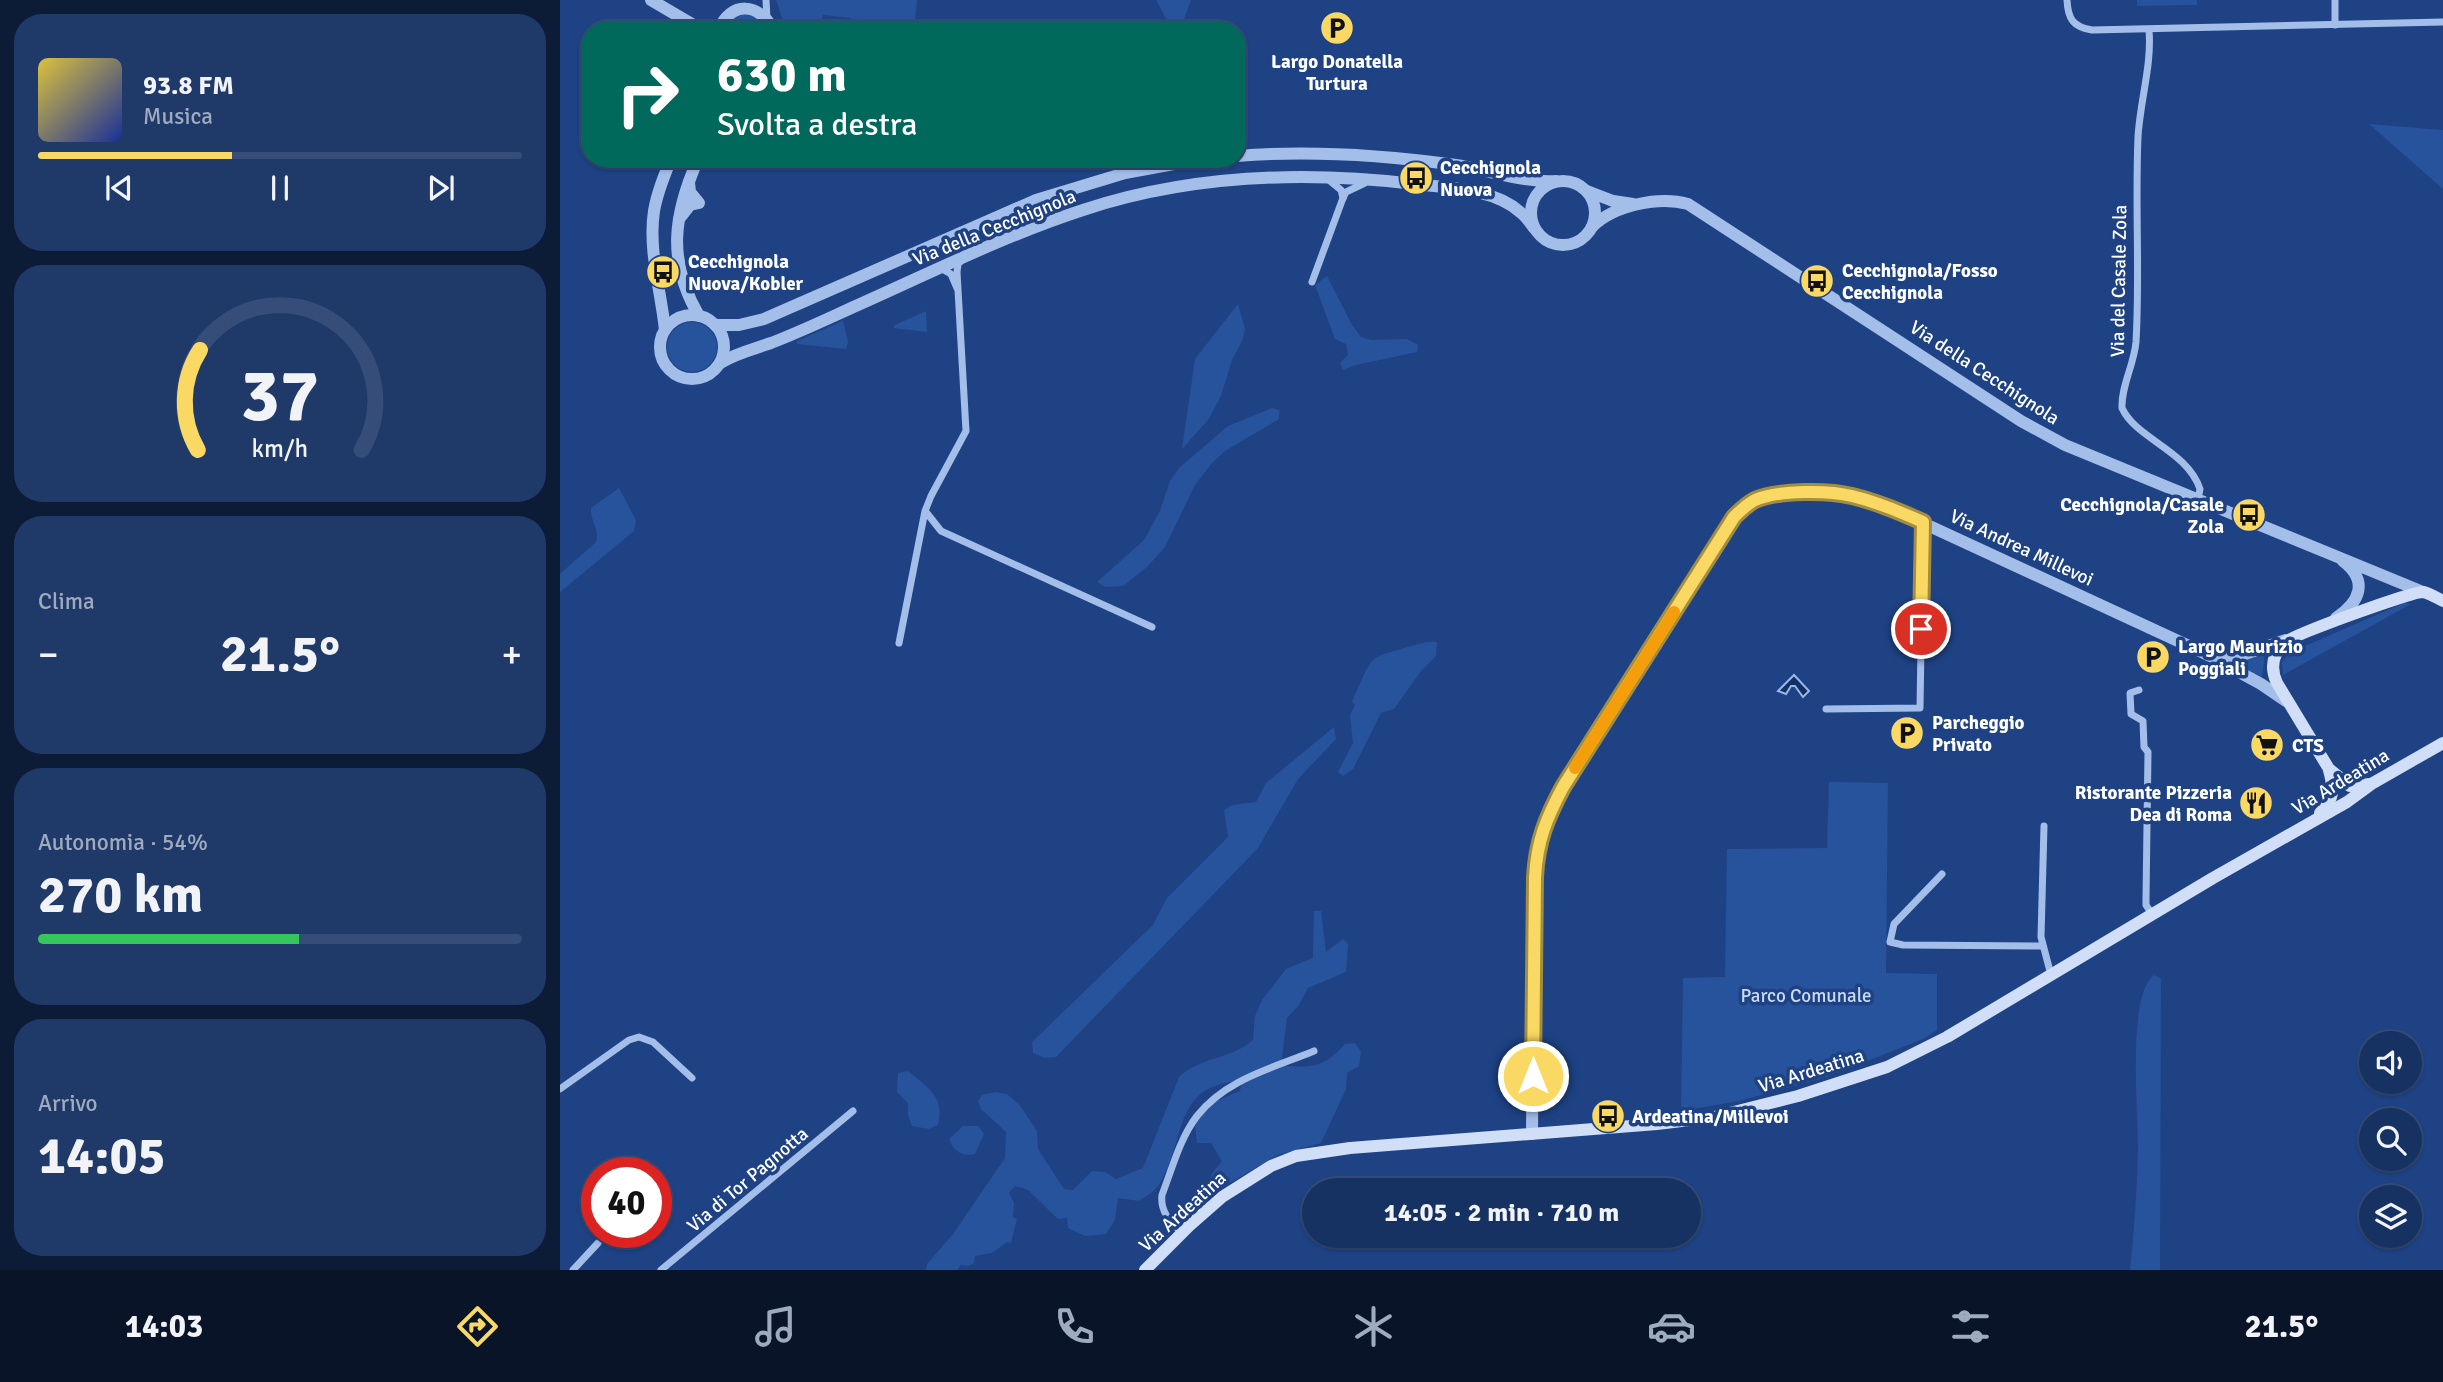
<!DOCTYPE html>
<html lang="it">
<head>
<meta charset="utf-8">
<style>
  :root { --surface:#163263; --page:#1f3a69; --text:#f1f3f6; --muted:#9eaabe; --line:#354d78; --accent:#f9d963 }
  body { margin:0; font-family:Signika,sans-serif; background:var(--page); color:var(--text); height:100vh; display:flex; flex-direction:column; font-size:26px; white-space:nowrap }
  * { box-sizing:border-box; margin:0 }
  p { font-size:23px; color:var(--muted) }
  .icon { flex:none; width:38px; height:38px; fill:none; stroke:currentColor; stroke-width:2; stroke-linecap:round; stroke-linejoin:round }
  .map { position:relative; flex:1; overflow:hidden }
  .side { display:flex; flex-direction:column; gap:14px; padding:14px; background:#0c1c36; width:560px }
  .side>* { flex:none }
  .guide { position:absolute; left:21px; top:21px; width:665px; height:147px; border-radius:28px; box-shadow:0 2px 5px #0004,0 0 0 2px var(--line); background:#00695c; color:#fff; overflow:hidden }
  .controls { position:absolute; left:1799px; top:1031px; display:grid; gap:14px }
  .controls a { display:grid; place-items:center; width:63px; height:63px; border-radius:50%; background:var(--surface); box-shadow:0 2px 5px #0004,0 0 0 2px var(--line); font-size:35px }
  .speed { position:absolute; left:21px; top:1157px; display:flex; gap:14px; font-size:35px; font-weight:700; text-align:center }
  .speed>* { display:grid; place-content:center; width:91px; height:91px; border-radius:50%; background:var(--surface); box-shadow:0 2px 5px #0004,0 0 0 2px var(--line); line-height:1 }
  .speed .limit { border:10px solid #d22; background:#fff; color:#111 }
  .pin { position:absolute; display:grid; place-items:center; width:60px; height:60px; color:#fff; margin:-30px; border:4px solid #fff; border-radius:50%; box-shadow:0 2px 7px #0007 }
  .me { position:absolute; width:77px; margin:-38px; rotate:0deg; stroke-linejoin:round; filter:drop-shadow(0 0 5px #0008) }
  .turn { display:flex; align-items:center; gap:24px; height:147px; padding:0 21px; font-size:32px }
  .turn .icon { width:91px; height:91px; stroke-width:2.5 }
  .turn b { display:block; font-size:49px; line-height:60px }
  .big { font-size:52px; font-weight:700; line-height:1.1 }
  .side .widget { flex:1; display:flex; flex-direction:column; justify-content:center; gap:10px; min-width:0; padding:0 24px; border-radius:28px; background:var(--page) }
  .side .dial { align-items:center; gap:0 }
  .dial svg { height:182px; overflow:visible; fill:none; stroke:var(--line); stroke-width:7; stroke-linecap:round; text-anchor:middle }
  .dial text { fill:var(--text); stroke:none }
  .song { display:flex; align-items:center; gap:21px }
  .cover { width:84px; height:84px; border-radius:10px; background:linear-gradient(135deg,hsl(50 70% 55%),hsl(230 70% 35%)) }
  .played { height:7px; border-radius:4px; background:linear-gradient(90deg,var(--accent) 40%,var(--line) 40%) }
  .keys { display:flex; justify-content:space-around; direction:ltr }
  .heat { display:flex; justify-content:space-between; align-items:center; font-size:38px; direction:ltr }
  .charge { height:10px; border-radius:5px; background:linear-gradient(90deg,#34c759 54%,var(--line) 0) }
  .trip { position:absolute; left:742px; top:1178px; width:399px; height:70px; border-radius:35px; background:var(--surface); box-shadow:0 2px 5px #0004,0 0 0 2px var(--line); font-weight:700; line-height:70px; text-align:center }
  .dock { display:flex; height:112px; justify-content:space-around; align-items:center; background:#091428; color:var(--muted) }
  .dock .icon { width:49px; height:49px }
  .dock .on { color:var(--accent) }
  .dock b { font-size:32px; color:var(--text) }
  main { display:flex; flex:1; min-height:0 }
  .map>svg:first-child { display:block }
</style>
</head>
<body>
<main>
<section class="side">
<div class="widget">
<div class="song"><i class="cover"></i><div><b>93.8 FM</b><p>Musica</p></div></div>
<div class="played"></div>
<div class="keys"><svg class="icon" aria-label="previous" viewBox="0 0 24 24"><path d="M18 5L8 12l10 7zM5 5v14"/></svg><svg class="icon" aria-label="pause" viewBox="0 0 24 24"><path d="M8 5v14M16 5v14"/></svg><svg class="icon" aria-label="next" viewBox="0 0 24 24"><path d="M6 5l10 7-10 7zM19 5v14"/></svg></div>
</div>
<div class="widget dial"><svg viewBox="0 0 100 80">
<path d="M14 69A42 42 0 1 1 86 69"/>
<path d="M14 69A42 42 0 0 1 15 25" stroke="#f9d963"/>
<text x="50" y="56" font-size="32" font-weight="700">37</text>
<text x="50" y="72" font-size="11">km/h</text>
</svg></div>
<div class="widget"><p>Clima</p>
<div class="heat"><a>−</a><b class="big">21.5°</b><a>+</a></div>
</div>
<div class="widget"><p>Autonomia · 54%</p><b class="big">270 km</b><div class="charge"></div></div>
<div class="widget"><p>Arrivo</p><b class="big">14:05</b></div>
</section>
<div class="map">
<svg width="1883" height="1270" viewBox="0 0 1883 1270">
  <rect width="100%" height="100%" fill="#1e4284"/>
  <g fill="#27539c">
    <path d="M216,0H357L354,30H289L291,18L263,15L260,30H226Z"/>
    <path d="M596,0H631L620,30H612Z"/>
    <path d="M1577,0H1637V5L1577,6Z"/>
    <path d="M184,14L197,17L207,30H166L173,19Z"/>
    <path d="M1809,124L1883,130V189Z"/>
    <path d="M767,276L792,325L801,337L811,340L847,339L858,345L857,352L796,365L783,370L780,363L788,355L786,344L775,339L755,285Z"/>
    <path d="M678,304L685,329L683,339L672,360L661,396L648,420L622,449L635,359Z"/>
    <path d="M366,311L367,332L333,328L335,325Z"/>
    <path d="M283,321L288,342L286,349L237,344V341Z"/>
    <circle cx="132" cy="347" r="25"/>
    <path d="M712,408L719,410V419L665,451L652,463L635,485L605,547L587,567L563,586L545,587L537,582L584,540L600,511L610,481L619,468L668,426Z"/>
    <path d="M59,488L76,520L74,531L0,592V574L36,542C40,529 30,521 31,508Z"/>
    <path d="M1844,603L1851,604L1723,675L1722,662L1731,652Z"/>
    <path d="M866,642H877L876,656L861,671L834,709L821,713L793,769L783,776L778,772L793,743L790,715L795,705L792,701C798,690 805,668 813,660C820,653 854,646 866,642Z"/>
    <path d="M1705,653L1702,678L1675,664Z"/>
    <path d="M774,727L776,739L738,779L698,848L496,1057L485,1058L473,1053L472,1042L593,925L607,898L668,837L664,810L672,805L696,802L706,783Z"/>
    <path d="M1269,782L1328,783L1326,973L1377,974V1030L1363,1039L1267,1077L1179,1101L1121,1111L1123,978L1165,977L1167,849L1267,848Z"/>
    <path d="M754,911H761L766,952L783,939L788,944L786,972L748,988L739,1005L727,1018L722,1058L726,1066C755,1068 765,1066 785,1044L795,1043L801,1052L799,1066L787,1073L786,1089L761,1143L718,1155L659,1189L651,1187C647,1176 656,1169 662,1161L651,1143H637L635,1125L645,1106L680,1091L682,1081C612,1084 627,1138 600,1183C596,1191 586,1196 579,1201L558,1198L555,1220L546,1234L525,1236L508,1228L507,1218L498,1219L468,1190L455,1186L449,1193L454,1203L453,1217L457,1219L451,1243L447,1242L432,1253L415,1256L414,1263L408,1266L401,1265L397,1270H366L367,1264L393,1234L445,1158L446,1132L421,1109L418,1101L422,1095L435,1092L447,1094L459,1104L477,1131L478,1149L504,1189L513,1190L532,1171L545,1172L556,1179L583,1168L619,1077C640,1057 672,1059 693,1040L695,1016L702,1000L726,969L753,958Z"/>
    <path d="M1594,975L1601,978L1600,1270H1570C1574,1231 1577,1191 1578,1152C1579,1117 1566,995 1594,975Z"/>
    <path d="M348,1071C368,1088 385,1096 378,1125L369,1129L352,1126L348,1115V1103L337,1092L338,1073Z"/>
    <path d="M403,1126H418L424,1134L415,1154C403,1157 393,1151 389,1139Z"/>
  </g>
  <path fill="#142f62" stroke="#98b8ec" stroke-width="2" d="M1234,675L1249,691L1243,697L1235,686H1231L1226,694L1218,691Z"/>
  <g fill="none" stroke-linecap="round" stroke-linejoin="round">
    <g stroke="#a4beea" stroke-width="7">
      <path d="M206,0L207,19"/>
      <path d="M1507,0C1508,19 1513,27 1532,30L1883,22"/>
      <path d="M1775,0V25"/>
      <path d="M1589,30C1592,65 1580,101 1578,137C1575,205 1580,274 1576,342C1574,365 1561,386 1562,408C1576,439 1627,450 1640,489L1638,499"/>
      <path d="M769,180L781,190L783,198"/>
      <path d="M382,269L391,274L397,288"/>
      <path d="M752,282L783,198L786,192L805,183"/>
      <path d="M366,512L381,531L592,627"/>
      <path d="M339,643L365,511L371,496L406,431L397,272L398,264L403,259"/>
      <path d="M1579,690L1570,693L1571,714L1583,721L1584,747L1588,752L1586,899V905L1592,914"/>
      <path d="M1266,709L1360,708L1363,523"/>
      <path d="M1484,826L1481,937L1491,975"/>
      <path d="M1382,874L1334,924L1330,942L1343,945L1482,946"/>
      <path d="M0,1089L69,1040L79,1037L93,1042L132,1078"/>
      <path d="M622,1233C610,1221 600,1212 602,1195C612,1169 620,1138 637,1116C666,1079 713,1068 754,1051"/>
      <path d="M13,1270L38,1243"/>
      <path d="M101,1270L293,1111"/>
    </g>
    <g stroke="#a4beea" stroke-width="12">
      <path d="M91,0L142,30"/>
      <path d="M159,30C170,1 200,2 213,30"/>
      <path d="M677,156C751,150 823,155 896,165C929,170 963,183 996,181"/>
      <path d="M138,159C113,216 107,261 139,316"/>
      <circle cx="1003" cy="213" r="32"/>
      <path d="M1027,191L1053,201L1073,204"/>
      <path d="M119,219L130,205L139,203L130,192L129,182"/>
      <path d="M1032,227C1054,205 1099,196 1128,204L1461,421L1505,445L1863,592"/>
      <circle cx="132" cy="347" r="32"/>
      <path d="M155,325H179L204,319L476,200L565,173L641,159"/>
      <path d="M105,330C101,291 88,250 94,211C97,193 104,176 111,159"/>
      <path d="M162,362C177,353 194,349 211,343C240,332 269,318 298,305C372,272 446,235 523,210C629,175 744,171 854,184C888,188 933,188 960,212C966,216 970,223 974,228"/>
      <path d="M1776,618C1800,602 1809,581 1783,561"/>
      <path d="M1655,656L1673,658L1726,640"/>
      <path d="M972,1134L974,877C977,841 986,819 1003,787L1174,517C1209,479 1280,492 1324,505L1644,653L1701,684L1726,701"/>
    </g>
    <g stroke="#d0def7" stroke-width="12">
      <path d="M1810,784L1790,786L1769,769L1717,683C1710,668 1712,655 1724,643C1732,635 1853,591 1863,592C1869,593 1877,598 1883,601"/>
      <path d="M1760,813C1775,799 1774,789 1769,770"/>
      <path d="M585,1270L629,1226L662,1197L711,1166L736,1156L790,1148L1097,1124L1154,1117L1238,1096L1327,1067L1387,1037L1653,878L1787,802L1813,783L1883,743"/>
    </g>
  </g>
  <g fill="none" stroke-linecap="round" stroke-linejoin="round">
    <g stroke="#a28d40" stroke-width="18">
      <path id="route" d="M973,1076L975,877C977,841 986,819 1003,787L1174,517C1181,510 1187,504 1195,500C1219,490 1268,490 1292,496C1317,502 1340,512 1363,522L1361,629"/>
    </g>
    <use href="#route" stroke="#f9d963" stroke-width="12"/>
    <path stroke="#f59e0b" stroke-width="12" d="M1015,768L1114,612"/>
  </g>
  <defs>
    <g id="parking-disc" transform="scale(1.75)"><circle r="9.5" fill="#f9d963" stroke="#1e4284"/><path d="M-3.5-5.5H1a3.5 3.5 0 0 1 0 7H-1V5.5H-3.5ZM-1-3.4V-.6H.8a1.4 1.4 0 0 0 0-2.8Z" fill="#111"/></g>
    <g id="bus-disc" transform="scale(1.75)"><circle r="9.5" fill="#f9d963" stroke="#1e4284"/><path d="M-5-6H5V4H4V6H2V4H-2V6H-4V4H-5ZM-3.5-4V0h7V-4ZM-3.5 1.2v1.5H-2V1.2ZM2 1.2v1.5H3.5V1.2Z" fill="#111"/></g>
    <g id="supermarket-disc" transform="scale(1.75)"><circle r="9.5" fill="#f9d963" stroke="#1e4284"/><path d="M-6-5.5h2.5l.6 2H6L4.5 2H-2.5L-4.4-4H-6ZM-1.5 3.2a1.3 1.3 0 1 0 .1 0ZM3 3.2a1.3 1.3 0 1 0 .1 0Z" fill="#111"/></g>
    <g id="restaurant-disc" transform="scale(1.75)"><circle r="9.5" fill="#f9d963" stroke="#1e4284"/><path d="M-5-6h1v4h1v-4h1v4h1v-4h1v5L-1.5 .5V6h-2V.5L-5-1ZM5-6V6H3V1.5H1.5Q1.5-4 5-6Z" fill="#111"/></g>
  </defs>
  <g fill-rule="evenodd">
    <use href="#parking-disc" x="777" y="28"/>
    <use href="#bus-disc" x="856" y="178"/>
    <use href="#bus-disc" x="103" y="272"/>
    <use href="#bus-disc" x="1257" y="281"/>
    <use href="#bus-disc" x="1689" y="515"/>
    <use href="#parking-disc" x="1593" y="657"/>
    <use href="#parking-disc" x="1347" y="733"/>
    <use href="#supermarket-disc" x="1707" y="745"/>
    <use href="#restaurant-disc" x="1696" y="803"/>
    <use href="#bus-disc" x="1048" y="1116"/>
  </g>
  <g text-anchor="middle" stroke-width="7" stroke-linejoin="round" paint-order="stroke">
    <g font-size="19" font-weight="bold" fill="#fff" stroke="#1e4284" text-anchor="start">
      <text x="777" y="68" text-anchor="middle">Largo Donatella<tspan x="777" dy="22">Turtura</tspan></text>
      <text x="880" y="174">Cecchignola<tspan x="880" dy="22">Nuova</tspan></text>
      <text x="128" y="268">Cecchignola<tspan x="128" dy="22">Nuova/Kobler</tspan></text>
      <text x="1282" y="277">Cecchignola/Fosso<tspan x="1282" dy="22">Cecchignola</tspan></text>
      <text x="1664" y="511" text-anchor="end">Cecchignola/Casale<tspan x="1664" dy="22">Zola</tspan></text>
      <text x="1618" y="653">Largo Maurizio<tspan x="1618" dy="22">Poggiali</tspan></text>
      <text x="1372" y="729">Parcheggio<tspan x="1372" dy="22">Privato</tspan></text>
      <text x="1732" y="752">CTS</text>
      <text x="1672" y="799" text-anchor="end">Ristorante Pizzeria<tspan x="1672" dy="22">Dea di Roma</tspan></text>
      <text x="1072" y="1123">Ardeatina/Millevoi</text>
    </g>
    <g font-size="19" fill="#fff" stroke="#1e4284">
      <text transform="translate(434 227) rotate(-22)" y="7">Via della Cecchignola</text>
      <text transform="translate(1558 281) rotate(-89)" y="7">Via del Casale Zola</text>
      <text transform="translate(1425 372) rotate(33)" y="7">Via della Cecchignola</text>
      <text transform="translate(1462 547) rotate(25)" y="7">Via Andrea Millevoi</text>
      <text transform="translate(1780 781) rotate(-31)" y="7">Via Ardeatina</text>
      <text transform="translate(1251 1070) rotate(-17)" y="7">Via Ardeatina</text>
      <text transform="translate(187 1179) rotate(-40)" y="7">Via di Tor Pagnotta</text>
      <text transform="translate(622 1211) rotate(-42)" y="7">Via Ardeatina</text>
    </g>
    <g font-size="19" fill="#c9daf7" stroke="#1e4284">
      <text x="1246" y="1002">Parco Comunale</text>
    </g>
  </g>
</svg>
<div class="controls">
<a><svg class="icon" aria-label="sound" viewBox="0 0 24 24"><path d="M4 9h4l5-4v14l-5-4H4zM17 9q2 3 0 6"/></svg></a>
<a><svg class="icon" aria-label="search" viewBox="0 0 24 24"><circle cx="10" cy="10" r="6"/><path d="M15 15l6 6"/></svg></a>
<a><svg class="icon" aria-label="layers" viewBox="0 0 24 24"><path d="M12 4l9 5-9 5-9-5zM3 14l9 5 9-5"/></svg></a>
</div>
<div class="speed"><div class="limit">40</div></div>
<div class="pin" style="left:1361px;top:629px;background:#d93025"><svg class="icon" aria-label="arrive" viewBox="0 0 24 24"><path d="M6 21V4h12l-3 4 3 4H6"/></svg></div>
<svg class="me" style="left:973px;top:1076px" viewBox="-20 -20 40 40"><circle r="17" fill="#f9d963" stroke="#fff" stroke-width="3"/><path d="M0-11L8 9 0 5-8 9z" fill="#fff"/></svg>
<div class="trip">14:05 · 2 min · 710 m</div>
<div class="guide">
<div class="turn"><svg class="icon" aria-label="right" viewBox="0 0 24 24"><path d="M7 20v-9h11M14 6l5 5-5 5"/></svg><div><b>630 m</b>Svolta a destra</div></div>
</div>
</div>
</main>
<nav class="dock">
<b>14:03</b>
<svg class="icon on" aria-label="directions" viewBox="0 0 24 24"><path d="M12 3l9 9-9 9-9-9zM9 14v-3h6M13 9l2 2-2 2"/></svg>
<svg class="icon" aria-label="music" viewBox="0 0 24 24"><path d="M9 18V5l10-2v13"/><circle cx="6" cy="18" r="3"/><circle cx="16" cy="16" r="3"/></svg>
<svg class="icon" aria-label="phone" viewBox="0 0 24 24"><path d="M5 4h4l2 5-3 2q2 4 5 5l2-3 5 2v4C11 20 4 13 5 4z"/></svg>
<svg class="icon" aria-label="climate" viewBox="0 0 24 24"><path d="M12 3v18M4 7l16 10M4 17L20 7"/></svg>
<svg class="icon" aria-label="car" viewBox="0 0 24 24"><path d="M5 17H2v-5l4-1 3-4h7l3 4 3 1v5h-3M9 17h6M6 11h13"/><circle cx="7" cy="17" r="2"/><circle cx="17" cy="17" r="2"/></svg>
<svg class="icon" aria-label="filters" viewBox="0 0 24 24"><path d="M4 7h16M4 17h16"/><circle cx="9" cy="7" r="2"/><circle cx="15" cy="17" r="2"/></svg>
<b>21.5°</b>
</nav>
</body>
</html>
